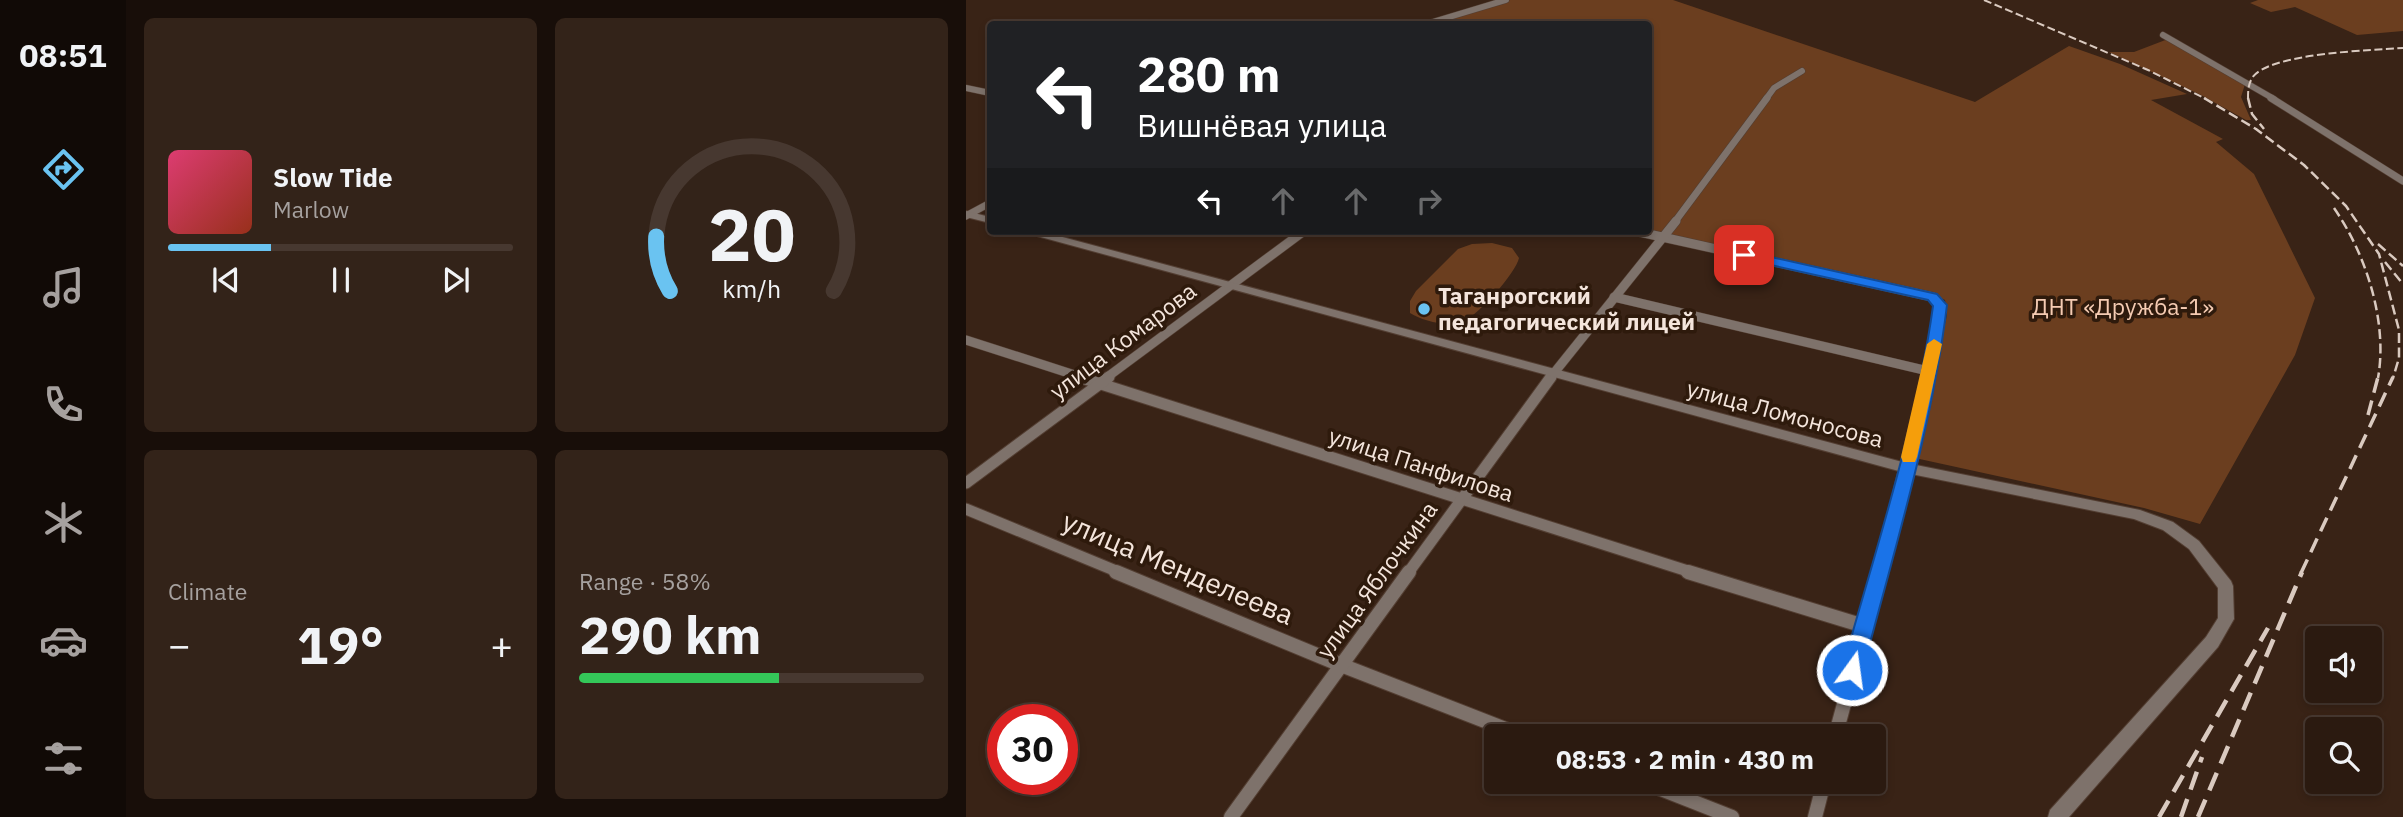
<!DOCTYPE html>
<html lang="en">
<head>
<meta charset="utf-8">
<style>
  :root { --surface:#2b1a10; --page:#332319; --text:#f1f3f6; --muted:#a6a19f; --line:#473830; --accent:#6ac3f1 }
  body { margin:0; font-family:"IBM Plex Sans",sans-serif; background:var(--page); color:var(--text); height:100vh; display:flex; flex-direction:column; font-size:26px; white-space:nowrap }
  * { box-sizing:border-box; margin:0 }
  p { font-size:23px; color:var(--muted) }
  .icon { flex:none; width:38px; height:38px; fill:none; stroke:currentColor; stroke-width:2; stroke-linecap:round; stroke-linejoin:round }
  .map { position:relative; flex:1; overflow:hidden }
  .side { display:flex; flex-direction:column; gap:18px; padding:18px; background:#180e09; width:840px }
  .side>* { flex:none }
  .banner { position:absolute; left:21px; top:21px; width:665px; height:214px; border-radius:7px; box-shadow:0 4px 10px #0003,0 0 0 2px var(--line); background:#202124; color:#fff; overflow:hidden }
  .tools { position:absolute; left:1339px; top:626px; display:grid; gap:14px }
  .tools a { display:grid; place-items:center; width:77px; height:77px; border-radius:7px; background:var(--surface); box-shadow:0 4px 10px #0003,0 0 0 2px var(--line); font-size:35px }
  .speed { position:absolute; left:21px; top:704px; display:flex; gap:14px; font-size:35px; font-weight:700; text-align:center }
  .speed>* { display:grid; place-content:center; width:91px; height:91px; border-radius:50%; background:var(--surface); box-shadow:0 4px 10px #0003,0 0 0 2px var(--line); line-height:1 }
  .speed .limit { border:10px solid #d22; background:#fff; color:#111 }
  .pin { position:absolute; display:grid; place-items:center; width:60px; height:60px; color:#fff; margin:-30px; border-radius:14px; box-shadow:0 4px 10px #0006 }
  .me { position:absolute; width:77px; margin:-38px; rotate:14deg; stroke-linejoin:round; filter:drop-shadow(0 0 5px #0008) }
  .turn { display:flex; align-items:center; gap:24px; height:147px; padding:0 35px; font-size:32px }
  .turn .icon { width:91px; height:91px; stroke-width:2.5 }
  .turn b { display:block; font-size:49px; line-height:60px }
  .lanes { display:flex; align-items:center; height:66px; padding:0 35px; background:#0003; justify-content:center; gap:35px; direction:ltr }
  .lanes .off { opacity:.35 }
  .big { font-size:52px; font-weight:800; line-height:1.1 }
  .side .card { flex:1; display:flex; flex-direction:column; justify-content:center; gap:10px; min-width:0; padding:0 24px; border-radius:10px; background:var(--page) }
  .side .dial { align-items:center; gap:0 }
  .dial svg { height:182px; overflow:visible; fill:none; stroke:var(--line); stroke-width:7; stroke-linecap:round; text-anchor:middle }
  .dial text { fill:var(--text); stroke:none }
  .song { display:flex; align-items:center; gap:21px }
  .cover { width:84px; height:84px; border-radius:10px; background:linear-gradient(135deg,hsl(340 70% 55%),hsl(10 70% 35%)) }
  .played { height:7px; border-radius:4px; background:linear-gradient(90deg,var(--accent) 30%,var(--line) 30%) }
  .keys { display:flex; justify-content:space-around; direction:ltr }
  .heat { display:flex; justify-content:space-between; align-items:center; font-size:38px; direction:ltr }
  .charge { height:10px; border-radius:5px; background:linear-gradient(90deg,#34c759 58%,var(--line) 0) }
  .side .tiles { flex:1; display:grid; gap:18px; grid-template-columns:repeat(2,1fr) }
  .trip { position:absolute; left:518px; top:724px; width:402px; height:70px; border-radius:7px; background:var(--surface); box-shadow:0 4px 10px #0003,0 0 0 2px var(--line); font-weight:800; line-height:70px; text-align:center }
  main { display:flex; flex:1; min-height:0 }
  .dock { display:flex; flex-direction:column; width:126px; justify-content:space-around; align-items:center; background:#110a06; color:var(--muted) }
  .dock .icon { width:49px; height:49px }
  .dock .selected { color:var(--accent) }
  .dock b { font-size:32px; color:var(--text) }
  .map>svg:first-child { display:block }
</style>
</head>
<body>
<main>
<nav class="dock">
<b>08:51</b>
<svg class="icon selected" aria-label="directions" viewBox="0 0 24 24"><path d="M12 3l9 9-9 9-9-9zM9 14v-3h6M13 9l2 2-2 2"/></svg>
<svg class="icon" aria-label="music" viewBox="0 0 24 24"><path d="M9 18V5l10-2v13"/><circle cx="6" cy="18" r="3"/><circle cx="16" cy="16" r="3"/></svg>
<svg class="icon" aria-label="phone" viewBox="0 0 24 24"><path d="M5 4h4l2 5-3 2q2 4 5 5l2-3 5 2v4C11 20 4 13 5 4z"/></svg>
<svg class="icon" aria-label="climate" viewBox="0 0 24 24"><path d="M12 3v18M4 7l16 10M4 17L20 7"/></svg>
<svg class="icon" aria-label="car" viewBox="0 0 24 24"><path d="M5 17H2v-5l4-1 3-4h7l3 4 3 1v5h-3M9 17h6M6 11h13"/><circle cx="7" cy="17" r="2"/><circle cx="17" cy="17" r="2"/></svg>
<svg class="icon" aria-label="filters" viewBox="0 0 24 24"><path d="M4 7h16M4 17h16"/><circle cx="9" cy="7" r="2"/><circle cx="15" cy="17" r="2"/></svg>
</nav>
<section class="side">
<div class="tiles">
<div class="card">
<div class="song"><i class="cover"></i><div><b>Slow Tide</b><p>Marlow</p></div></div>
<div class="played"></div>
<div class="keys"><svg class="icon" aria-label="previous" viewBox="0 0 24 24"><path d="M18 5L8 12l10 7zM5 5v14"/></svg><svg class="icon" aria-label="pause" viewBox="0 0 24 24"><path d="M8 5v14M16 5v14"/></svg><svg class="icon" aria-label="next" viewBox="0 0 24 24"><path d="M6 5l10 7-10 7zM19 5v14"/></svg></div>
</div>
<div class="card dial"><svg viewBox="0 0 100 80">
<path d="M14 69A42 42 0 1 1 86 69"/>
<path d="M14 69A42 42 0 0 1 8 45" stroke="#6ac3f1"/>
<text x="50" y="56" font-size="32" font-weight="700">20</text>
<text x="50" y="72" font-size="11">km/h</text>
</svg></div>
<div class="card"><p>Climate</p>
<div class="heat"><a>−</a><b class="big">19°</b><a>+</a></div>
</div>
<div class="card"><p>Range · 58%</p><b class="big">290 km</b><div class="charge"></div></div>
</div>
</section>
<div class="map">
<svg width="1437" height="817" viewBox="0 0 1437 817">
  <rect width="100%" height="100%" fill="#392316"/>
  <g fill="#6b3e1f">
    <path d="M544,0H707L1009,102L1103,46L1154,64L1221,94L1185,100L1257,139L1250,142L1288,174L1349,298L1329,355L1234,524L1178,508L949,458L981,315L979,300L962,292L682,231V24H463Z"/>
    <path d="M1292,0H1437V31L1391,35L1329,7L1305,12L1284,3Z"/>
    <path d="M1202,39L1279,84L1275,97L1285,120H1280L1235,95L1143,52H1168Z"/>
    <path d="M526,243L546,248L553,258C550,273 512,315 498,321C484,328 456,321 444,313V301L450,291L492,249L506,244Z"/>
  </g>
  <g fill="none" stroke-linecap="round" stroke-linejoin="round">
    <g stroke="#533e32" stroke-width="7">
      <g id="minor-far4">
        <path d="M460,24L540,0"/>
        <path d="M1197,35L1308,99"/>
        <path d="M0,88L24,93"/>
        <path d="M800,99L808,88L836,71"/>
      </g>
    </g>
    <g stroke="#533e32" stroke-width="8">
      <g id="minor-far3">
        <path d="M1305,98L1437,181"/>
        <path d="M0,216L24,203"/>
        <path d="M708,223L801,98"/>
      </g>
    </g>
    <g stroke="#533e32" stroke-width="10">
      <g id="minor-far2">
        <path d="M669,231L967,297L974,305L960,378"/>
        <path d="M648,297L962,371"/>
        <path d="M0,340L118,378"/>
        <path d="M140,378L338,231"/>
        <path d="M584,378L710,221"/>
      </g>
    </g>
    <g stroke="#533e32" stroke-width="13">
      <g id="minor-far1">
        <path d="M113,377L728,573"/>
        <path d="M0,483L143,377"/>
        <path d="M0,509L155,573"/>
        <path d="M442,573L585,377"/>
        <path d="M913,573L961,377"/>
      </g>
    </g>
    <g stroke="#533e32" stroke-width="16">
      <g id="minor">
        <path d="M150,572L375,665L560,737"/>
        <path d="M722,572L898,626"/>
        <path d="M869,737L914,572"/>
        <path d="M677,782L766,817"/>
        <path d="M265,817L443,572"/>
        <path d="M849,817L858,782"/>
      </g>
    </g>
    <g stroke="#533e32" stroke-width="2">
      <g id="tertiary">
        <path d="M0,211L24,217V223L0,217Z"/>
        <path d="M58,231H74L940,463L1174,510L1207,522L1233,541L1265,581L1267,586L1268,619L1252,647L1103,817H1082L1084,810L1240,637L1252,618V588L1223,549L1197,530L1168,519L940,473L60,233Z"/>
      </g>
    </g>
    <use href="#minor-far4" stroke="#7e726b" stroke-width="6"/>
    <use href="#minor-far3" stroke="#7e726b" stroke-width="7"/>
    <use href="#minor-far2" stroke="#7e726b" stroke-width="9"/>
    <use href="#minor-far1" stroke="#7e726b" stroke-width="11"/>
    <use href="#minor" stroke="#7e726b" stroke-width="14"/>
    <use href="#tertiary" fill="#7e726b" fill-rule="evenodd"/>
    <g stroke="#dacac0" stroke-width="2" stroke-dasharray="8 3.5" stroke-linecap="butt">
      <path d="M1018,0L1182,70L1240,99"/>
      <path d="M1282,99C1282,92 1282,85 1286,78C1302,53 1407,50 1437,48"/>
    </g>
    <g stroke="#dacac0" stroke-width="2.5" stroke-dasharray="10 4.5" stroke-linecap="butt">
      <path d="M1238,98L1290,129L1338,165L1380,206L1413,254L1433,330V358L1427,378"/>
      <path d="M1282,98L1286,114L1298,129"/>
      <path d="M1368,208C1400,254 1422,322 1412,378"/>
      <path d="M1412,244L1437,266"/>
      <path d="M1419,262L1437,284"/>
    </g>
    <g stroke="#dacac0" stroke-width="3.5" stroke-dasharray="15 8" stroke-linecap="butt">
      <path d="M1402,415L1412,377"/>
      <path d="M1335,573L1427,377"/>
    </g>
    <g stroke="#dacac0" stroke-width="4.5" stroke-dasharray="19 10" stroke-linecap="butt">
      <path d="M1193,817L1302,628"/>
      <path d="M1215,817L1236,757"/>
      <path d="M1232,817L1336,572"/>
    </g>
  </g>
  <path fill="#1a73e8" stroke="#114b97" stroke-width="2" d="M778,251L971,294L981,305C966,429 928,550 897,670L894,677L886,680L879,677L876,670C909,551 950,429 967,306L962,300L773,258V252Z"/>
  <path fill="#f59e0b" d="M968,339L976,344L951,457L949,462H937L935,457L961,344Z"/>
  <circle fill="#6ac3f1" stroke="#2e1a0c" stroke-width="2.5" cx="458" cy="309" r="7"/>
  <g text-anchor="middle" stroke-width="7" stroke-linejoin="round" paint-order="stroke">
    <g font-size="23" font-weight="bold" fill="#f4e5dc" stroke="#2e1a0c" text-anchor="start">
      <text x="472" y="304">Таганрогский<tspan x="472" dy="26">педагогический лицей</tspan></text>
    </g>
    <g font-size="23" fill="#f5cbb2" stroke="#2e1a0c">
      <text x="1157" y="315">ДНТ «Дружба-1»</text>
    </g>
    <g font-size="23" fill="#f4e5dc" stroke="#2e1a0c">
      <text transform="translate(157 341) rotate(-37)" y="8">улица Комарова</text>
      <text transform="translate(819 414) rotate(15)" y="8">улица Ломоносова</text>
      <text transform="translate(455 465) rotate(18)" y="8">улица Панфилова</text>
      <text transform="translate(411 580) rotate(-54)" y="8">улица Яблочкина</text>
    </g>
    <g font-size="28" fill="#f4e5dc" stroke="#2e1a0c">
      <text transform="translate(212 568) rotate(23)" y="10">улица Менделеева</text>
    </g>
  </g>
</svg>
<div class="tools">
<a><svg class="icon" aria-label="sound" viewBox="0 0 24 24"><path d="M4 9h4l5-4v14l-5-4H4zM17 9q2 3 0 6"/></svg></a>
<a><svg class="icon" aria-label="search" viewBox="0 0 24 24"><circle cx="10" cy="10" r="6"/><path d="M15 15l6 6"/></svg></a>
</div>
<div class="speed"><div class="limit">30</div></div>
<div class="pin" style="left:778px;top:255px;background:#d93025"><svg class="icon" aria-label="arrive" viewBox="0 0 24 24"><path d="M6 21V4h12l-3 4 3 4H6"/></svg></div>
<svg class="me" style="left:886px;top:670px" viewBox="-20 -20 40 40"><circle r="17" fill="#1a73e8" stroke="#fff" stroke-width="3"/><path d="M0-11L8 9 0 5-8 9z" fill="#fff"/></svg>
<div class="trip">08:53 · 2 min · 430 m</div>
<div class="banner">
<div class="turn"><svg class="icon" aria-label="left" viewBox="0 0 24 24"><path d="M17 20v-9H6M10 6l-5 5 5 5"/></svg><div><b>280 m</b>Вишнёвая улица</div></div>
<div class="lanes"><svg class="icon" aria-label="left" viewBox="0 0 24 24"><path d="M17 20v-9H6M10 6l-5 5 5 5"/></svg><svg class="icon off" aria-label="ahead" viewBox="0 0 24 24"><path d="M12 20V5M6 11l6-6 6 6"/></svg><svg class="icon off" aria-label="ahead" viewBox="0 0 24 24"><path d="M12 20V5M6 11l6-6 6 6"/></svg><svg class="icon off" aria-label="right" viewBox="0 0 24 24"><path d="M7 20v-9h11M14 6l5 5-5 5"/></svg></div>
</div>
</div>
</main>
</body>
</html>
